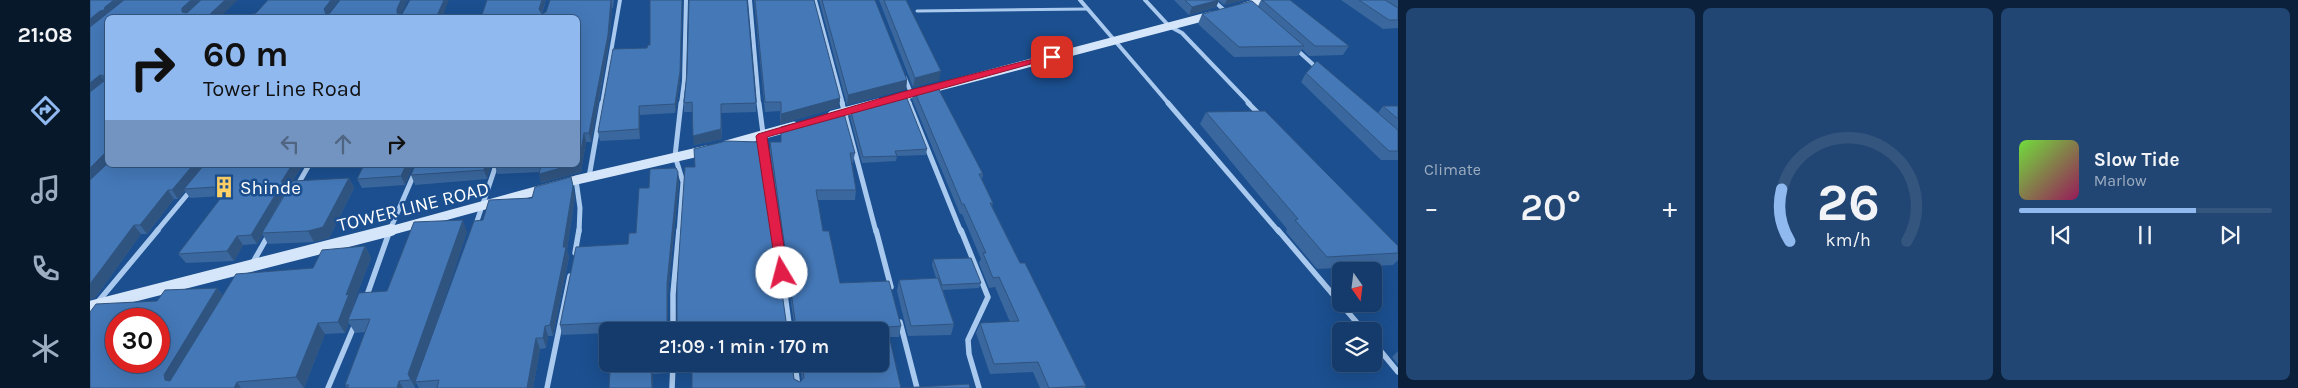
<!DOCTYPE html>
<html lang="en">
<head>
<meta charset="utf-8">
<style>
  :root { --surface:#143b6b; --page:#214673; --text:#f1f3f6; --muted:#9dadc1; --line:#33557e; --accent:#90b9f0 }
  body { margin:0; font-family:Karla,sans-serif; background:var(--page); color:var(--text); height:100vh; display:flex; flex-direction:column; font-size:19px; white-space:nowrap }
  * { box-sizing:border-box; margin:0 }
  p { font-size:16px; color:var(--muted) }
  .icon { flex:none; width:28px; height:28px; fill:none; stroke:currentColor; stroke-width:2; stroke-linecap:round; stroke-linejoin:round }
  .map { position:relative; flex:1; overflow:hidden }
  .details { display:flex; flex-direction:column; gap:8px; padding:8px; background:#0b203b; width:900px }
  .details>* { flex:none }
  .guide { position:absolute; left:15px; top:15px; width:475px; height:152px; border-radius:8px; box-shadow:0 5px 20px #0002,0 0 0 1px var(--line); background:#90b9f0; color:#111; overflow:hidden }
  .needle { width:32px; rotate:166deg }
  .buttons { position:absolute; left:1242px; top:262px; display:grid; gap:10px }
  .buttons a { display:grid; place-items:center; width:50px; height:50px; border-radius:8px; background:var(--surface); box-shadow:0 5px 20px #0002,0 0 0 1px var(--line); font-size:25px }
  .speed { position:absolute; left:15px; top:308px; display:flex; gap:10px; font-size:25px; font-weight:700; text-align:center }
  .speed>* { display:grid; place-content:center; width:65px; height:65px; border-radius:50%; background:var(--surface); box-shadow:0 5px 20px #0002,0 0 0 1px var(--line); line-height:1 }
  .speed .limit { border:8px solid #d22; background:#fff; color:#111 }
  .pin { position:absolute; display:grid; place-items:center; width:42px; height:42px; color:#fff; margin:-21px; border-radius:10px; box-shadow:0 2px 8px #0006 }
  .me { position:absolute; width:55px; margin:-28px; rotate:352deg; stroke-linejoin:round; filter:drop-shadow(0 0 4px #0008) }
  .turn { display:flex; align-items:center; gap:18px; height:105px; padding:0 15px; font-size:22px }
  .turn .icon { width:65px; height:65px; stroke-width:2.5 }
  .turn b { display:block; font-size:35px; line-height:42px }
  .lanes { display:flex; align-items:center; height:48px; padding:0 15px; background:#0003; justify-content:center; gap:25px; direction:ltr }
  .lanes .off { opacity:.35 }
  .big { font-size:38px; font-weight:600; line-height:1.1 }
  .details .card { flex:1; display:flex; flex-direction:column; justify-content:center; gap:8px; min-width:0; padding:0 18px; border-radius:8px; background:var(--page) }
  .details .dial { align-items:center; gap:0 }
  .dial svg { height:130px; overflow:visible; fill:none; stroke:var(--line); stroke-width:7; stroke-linecap:round; text-anchor:middle }
  .dial text { fill:var(--text); stroke:none }
  .song { display:flex; align-items:center; gap:15px }
  .cover { width:60px; height:60px; border-radius:8px; background:linear-gradient(135deg,hsl(100 70% 55%),hsl(330 70% 35%)) }
  .played { height:5px; border-radius:2px; background:linear-gradient(90deg,var(--accent) 70%,var(--line) 70%) }
  .keys { display:flex; justify-content:space-around; direction:ltr }
  .heat { display:flex; justify-content:space-between; align-items:center; font-size:28px; direction:ltr }
  .details .tiles { flex:1; display:grid; gap:8px; grid-template-columns:repeat(3,1fr) }
  .trip { position:absolute; left:509px; top:322px; width:290px; height:50px; border-radius:8px; background:var(--surface); box-shadow:0 5px 20px #0002,0 0 0 1px var(--line); font-weight:600; line-height:50px; text-align:center }
  main { display:flex; flex:1; min-height:0 }
  .dock { display:flex; flex-direction:column; width:90px; justify-content:space-around; align-items:center; background:#08182b; color:var(--muted) }
  .dock .icon { width:35px; height:35px }
  .dock .active { color:var(--accent) }
  .dock b { font-size:22px; color:var(--text) }
  .map>svg:first-child { display:block }
</style>
</head>
<body>
<main>
<nav class="dock">
<b>21:08</b>
<svg class="icon active" aria-label="directions" viewBox="0 0 24 24"><path d="M12 3l9 9-9 9-9-9zM9 14v-3h6M13 9l2 2-2 2"/></svg>
<svg class="icon" aria-label="music" viewBox="0 0 24 24"><path d="M9 18V5l10-2v13"/><circle cx="6" cy="18" r="3"/><circle cx="16" cy="16" r="3"/></svg>
<svg class="icon" aria-label="phone" viewBox="0 0 24 24"><path d="M5 4h4l2 5-3 2q2 4 5 5l2-3 5 2v4C11 20 4 13 5 4z"/></svg>
<svg class="icon" aria-label="climate" viewBox="0 0 24 24"><path d="M12 3v18M4 7l16 10M4 17L20 7"/></svg>
</nav>
<div class="map">
<svg width="1308" height="388" viewBox="0 0 1308 388">
  <rect width="100%" height="100%" fill="#1b4f8f"/>
  <g fill="none" stroke-linecap="round" stroke-linejoin="round">
    <path stroke="#a9c9ee" stroke-width="3" d="M827,11L998,9"/>
    <g stroke="#a9c9ee" stroke-width="4">
      <path d="M660,0L669,104"/>
      <path d="M725,0L753,104"/>
      <path d="M990,0L1079,104"/>
      <path d="M1055,0L1079,26L1092,33L1160,104"/>
      <path d="M1123,0L1135,11"/>
      <path d="M1206,49L1227,68"/>
      <path d="M815,78L821,93"/>
      <path d="M816,95L820,104"/>
      <path d="M512,104L530,0"/>
      <path d="M591,104L594,81L596,0"/>
    </g>
    <g stroke="#a9c9ee" stroke-width="5">
      <path d="M669,103L686,232"/>
      <path d="M752,103L786,232"/>
      <path d="M819,103L871,232"/>
      <path d="M1078,103L1189,232"/>
      <path d="M1158,103L1171,116"/>
      <path d="M499,177L512,103"/>
      <path d="M486,180L490,208L489,232"/>
      <path d="M207,186L219,165"/>
      <path d="M385,227L406,165"/>
      <path d="M66,232L101,190"/>
      <path d="M299,232L328,165"/>
      <path d="M589,232L593,182L585,156L591,103"/>
    </g>
    <g stroke="#a9c9ee" stroke-width="5.5">
      <path d="M686,230L700,331"/>
      <path d="M786,230L801,287"/>
      <path d="M871,230L898,297L878,340L879,354L889,388"/>
      <path d="M1188,230L1274,331"/>
      <path d="M485,253L489,230"/>
      <path d="M162,264L179,234"/>
      <path d="M276,298L300,230"/>
      <path d="M7,303L68,230"/>
      <path d="M810,322L827,388"/>
      <path d="M583,331V294L589,230"/>
      <path d="M1284,343L1308,372"/>
      <path d="M705,364L708,388"/>
      <path d="M238,388L265,324"/>
      <path d="M457,388L480,276"/>
      <path d="M582,388L583,364"/>
    </g>
    <g stroke="#d6e6fa" stroke-width="8">
      <path d="M1153,7L1176,0"/>
      <path d="M784,104L1122,15"/>
    </g>
    <g stroke="#d6e6fa" stroke-width="9">
      <path d="M742,115L788,103"/>
      <path d="M636,145L704,126"/>
      <path d="M296,232L486,180L617,150"/>
    </g>
    <path stroke="#d6e6fa" stroke-width="12" d="M0,307L301,230"/>
  </g>
  <g fill="#3a679d">
    <path d="M0,0L18,18V165H213L197,189L259,178L264,188L239,238L224,242L178,244L173,235L167,244L153,245L144,261L96,263L88,254L132,196L100,198L95,191L88,199H84L57,234H51L5,298L0,299Z"/>
    <path d="M397,0H456L452,14L456,12L460,0H524L523,8H522L519,43L509,100L501,142H496L491,172L451,183L449,172L407,174L405,165H488V18H391Z"/>
    <path d="M560,0H592L590,81L585,113L550,115V139L510,141L508,132L560,45Z"/>
    <path d="M664,0H724L749,107L690,124V111L675,112Z"/>
    <path d="M729,0H785L817,80L816,89L757,105Z"/>
    <path d="M789,0H816L849,80L823,87Z"/>
    <path d="M1084,0H1155L1134,5L1129,1L1126,7L1099,15Z"/>
    <path d="M1171,0H1200L1259,46L1253,55L1219,56L1212,49L1208,56L1144,57L1108,24L1112,14L1168,6Z"/>
    <path d="M1251,0H1308V28L1293,29Z"/>
    <path d="M597,72L666,103V112L631,113L632,139L604,145L603,112H594V103Z"/>
    <path d="M1216,73L1288,113L1293,106H1308V160H1291L1211,82Z"/>
    <path d="M824,90L893,174L892,179L903,203L902,206L930,263L996,386L995,388H950L943,372L900,374L886,333L890,323L920,322L905,287L899,288L889,263L891,259L872,214H870L822,99Z"/>
    <path d="M761,112L837,149L836,155L807,156L806,161L772,163L760,117Z"/>
    <path d="M1116,112L1308,246V260L1303,265L1227,269L1196,232L1197,229L1110,124Z"/>
    <path d="M691,127L765,153L763,163H762L766,190L765,200H728L733,231L750,283L811,326L809,337H799L811,388H602V372L587,373L586,364H702L704,379L710,382L712,380L710,364H790V331H518V333L472,335L470,325L538,244L546,233L559,188L589,182L578,294V323L580,325L696,321L699,325L704,324L680,152V142H691Z"/>
    <path d="M274,165H323L315,185L272,188L267,179Z"/>
    <path d="M325,165H401L397,179L325,185L321,175Z"/>
    <path d="M485,196L477,250L479,257L463,336H458L456,348L450,349L443,388H329L326,383L325,386V388H257L255,385L275,332L265,333L259,323L255,333L235,334L214,388H0L67,301L127,288L133,296L223,268L275,246L281,258L264,302L265,304L297,291L377,232L338,348L393,220Z"/>
    <path d="M843,259L891,283L889,288L853,290L864,324L861,335L818,336L807,291L809,280L846,278L842,265Z"/>
    <path d="M1308,351V365L1302,357Z"/>
    <path d="M526,364H579L578,373L563,374V388H519L525,371Z"/>
  </g>
  <g fill="#305480">
    <path d="M24,0H38L0,31V19Z"/>
    <path d="M101,0H114L97,18L92,12V8Z"/>
    <path d="M135,0H148L129,18H116Z"/>
    <path d="M241,0H249L238,16L234,9Z"/>
    <path d="M311,0H318L309,18L307,9Z"/>
    <path d="M354,0H359L352,18H346Z"/>
    <path d="M452,0H456L451,15L449,9Z"/>
    <path d="M521,0L522,8L519,43L501,142L499,133Z"/>
    <path d="M592,0L590,81L585,113V104Z"/>
    <path d="M1129,0L1126,7L1099,15L1102,7Z"/>
    <path d="M1137,0H1155L1134,5Z"/>
    <path d="M851,71L849,80L823,87L825,78Z"/>
    <path d="M10,75L16,84L0,96V83Z"/>
    <path d="M817,80L816,89L757,105L758,95Z"/>
    <path d="M750,98L749,107L690,124L691,114Z"/>
    <path d="M549,106L550,115V139L549,129Z"/>
    <path d="M631,129L632,139L604,145L603,136Z"/>
    <path d="M494,133L496,142L491,172L451,183L449,174L482,165H488Z"/>
    <path d="M15,153L18,156V165L0,185V168Z"/>
    <path d="M103,165H117L94,189L95,191L88,199L82,190Z"/>
    <path d="M202,165H213L197,189L172,233L173,235L167,244L161,235L191,182Z"/>
    <path d="M316,165H323L315,185L311,176Z"/>
    <path d="M395,165H401L397,179L394,170Z"/>
    <path d="M588,172L589,182L578,294V331L577,321V284Z"/>
    <path d="M259,178L264,188L239,238L224,242L218,231Z"/>
    <path d="M483,186L485,196L477,250L479,257L463,336L460,325Z"/>
    <path d="M78,190L84,199L57,234L50,225Z"/>
    <path d="M373,220L377,232L325,386V388L318,374Z"/>
    <path d="M44,225L51,234L5,298L0,299V284Z"/>
    <path d="M147,236L153,245L144,261L137,251Z"/>
    <path d="M275,246L281,258L264,302L266,306L258,320L259,323L255,333L248,322L256,295Z"/>
    <path d="M127,288L135,299L85,386L75,380L74,375Z"/>
    <path d="M228,323L235,334L214,388L206,377Z"/>
    <path d="M455,326L458,336L456,348L453,338Z"/>
    <path d="M446,338L450,349L443,388H437Z"/>
    <path d="M561,364L563,374V388H562Z"/>
    <path d="M577,364H579L578,373Z"/>
    <path d="M309,381L313,388H307Z"/>
    <path d="M147,382L151,388H144Z"/>
  </g>
  <g fill="#4478b7" stroke="#305480" fill-rule="evenodd">
    <path d="M0,0H24L15,7L14,10L10,11L0,19Z"/>
    <path d="M34,0H101L92,8V12L97,13L111,0H135L116,18H18V153H15L0,168V92L14,81V76L10,75L0,83V27Z"/>
    <path d="M178,0H241L234,9L236,14L240,13L250,0H311L307,9V13L312,14L320,0H354L346,18H159L162,14L166,13Z"/>
    <path d="M397,0H452L449,9L452,14L456,12L460,0H522H521L518,35L499,133H494L489,163H488V18H460L461,15L415,16V18H391Z"/>
    <path d="M560,0H592L590,72L585,104L549,106V129L508,132L523,49L557,48L558,45H560Z"/>
    <path d="M599,0H657L666,103L631,104V129L603,136L602,102L594,103L597,72Z"/>
    <path d="M665,0H724L750,98L691,114V102H675Z"/>
    <path d="M732,0H785L817,80L758,95Z"/>
    <path d="M794,0H816L851,71L825,78Z"/>
    <path d="M1095,0H1129L1102,7Z"/>
    <path d="M1172,0H1200L1259,46H1225Z"/>
    <path d="M1269,0H1295L1308,8V20H1299Z"/>
    <path d="M1162,1L1214,46L1149,47L1112,14Z"/>
    <path d="M1227,61L1308,130V151H1299L1216,73Z"/>
    <path d="M846,84L893,174H889L903,203H900L930,263H935L996,386L959,388L948,362L904,364L890,323L929,321L909,277L903,278L893,253H896L874,204H872L824,90Z"/>
    <path d="M816,96L837,149L805,151L807,156L773,157L761,112Z"/>
    <path d="M1293,106H1308V119Z"/>
    <path d="M753,110L765,153H760L766,190H726L733,231H739L750,283L799,281L811,326L797,327L811,388L879,384L880,388H602V364H702L704,379L710,382L714,378L712,364H790V331H528L529,322L470,325L486,247L538,244L539,233H546L549,188H559L560,169L586,168L588,172L577,284V321L580,325H585L587,321V284L595,167H605L604,149L636,141L671,142L696,321L699,325L704,324L705,320L680,142H691V127Z"/>
    <path d="M1175,111L1308,246V253L1237,257L1205,220L1208,219L1116,112Z"/>
    <path d="M18,163V165H103L82,190H78L50,225H44L0,284V180Z"/>
    <path d="M114,165H202L191,182H193L161,235L147,236L137,251L88,254L140,186L94,189Z"/>
    <path d="M274,165H316L311,176L267,179Z"/>
    <path d="M325,165H395L394,170L321,175Z"/>
    <path d="M451,165H482L449,174Z"/>
    <path d="M481,177L483,186L473,247H476L460,325L455,326L453,338H446L437,388H347L349,380L325,382L384,221L393,220L399,200L442,198L445,187Z"/>
    <path d="M259,178L233,227L218,231L172,233L203,181Z"/>
    <path d="M373,220L318,374L321,380L309,381L307,388H257L259,385H255L280,319L258,320L269,293L297,291L324,222Z"/>
    <path d="M275,246L256,295L259,294L248,322L228,323L206,377L147,382L144,388H0V312L6,304L67,301L75,290L127,288L74,375L75,380L80,381L146,274L223,268L232,250ZM26,319H69V361H26Z"/>
    <path d="M881,258L891,283L852,285L843,259Z"/>
    <path d="M848,278L864,324L821,326L809,280Z"/>
    <path d="M526,364H563H561L562,388H519L520,372L525,371Z"/>
  </g>
  <path fill="#e11d48" stroke="#92132f" d="M959,55L966,57L677,137L698,273L696,276H687L666,136L668,134L812,92Z"/>
  <defs>
    <g id="building-bare" transform="scale(1.725)"><path d="M-4-6H4V6H1V3H-1V6H-4ZM-2.5-4.3h1.7v1.8h-1.7ZM.8-4.3h1.7v1.8H.8ZM-2.5-1h1.7V.8h-1.7ZM.8-1h1.7V.8H.8Z" fill="#ffd166" stroke="#1b4f8f" stroke-width="2.5" paint-order="stroke"/></g>
  </defs>
  <g fill-rule="evenodd">
    <use href="#building-bare" x="134" y="187"/>
  </g>
  <g text-anchor="middle" stroke-width="5" stroke-linejoin="round" paint-order="stroke">
    <g font-size="19" fill="#fff" stroke="#1b4f8f" text-anchor="start">
      <text x="150" y="194">Shinde</text>
    </g>
    <g font-size="19" fill="#fff" stroke="#1b4f8f">
      <text transform="translate(323 206) rotate(-14)" y="7">TOWER LINE ROAD</text>
    </g>
  </g>
</svg>
<div class="buttons">
<a><svg class="needle" viewBox="-14 -14 28 28"><path d="M0-13l5 13h-10z" fill="#e53935"/><path d="M0 13l5-13h-10z" fill="#9dadc1"/></svg></a>
<a><svg class="icon" aria-label="layers" viewBox="0 0 24 24"><path d="M12 4l9 5-9 5-9-5zM3 14l9 5 9-5"/></svg></a>
</div>
<div class="speed"><div class="limit">30</div></div>
<div class="pin" style="left:962px;top:57px;background:#d93025"><svg class="icon" aria-label="arrive" viewBox="0 0 24 24"><path d="M6 21V4h12l-3 4 3 4H6"/></svg></div>
<svg class="me" style="left:692px;top:273px" viewBox="-20 -20 40 40"><circle r="19" fill="#fff"/><path d="M0-13L10 11 0 6-10 11z" fill="#e11d48"/></svg>
<div class="trip">21:09 · 1 min · 170 m</div>
<div class="guide">
<div class="turn"><svg class="icon" aria-label="right" viewBox="0 0 24 24"><path d="M7 20v-9h11M14 6l5 5-5 5"/></svg><div><b>60 m</b>Tower Line Road</div></div>
<div class="lanes"><svg class="icon off" aria-label="left" viewBox="0 0 24 24"><path d="M17 20v-9H6M10 6l-5 5 5 5"/></svg><svg class="icon off" aria-label="ahead" viewBox="0 0 24 24"><path d="M12 20V5M6 11l6-6 6 6"/></svg><svg class="icon" aria-label="right" viewBox="0 0 24 24"><path d="M7 20v-9h11M14 6l5 5-5 5"/></svg></div>
</div>
</div>
<section class="details">
<div class="tiles">
<div class="card"><p>Climate</p>
<div class="heat"><a>−</a><b class="big">20°</b><a>+</a></div>
</div>
<div class="card dial"><svg viewBox="0 0 100 80">
<path d="M14 69A42 42 0 1 1 86 69"/>
<path d="M14 69A42 42 0 0 1 9 37" stroke="#90b9f0"/>
<text x="50" y="56" font-size="32" font-weight="700">26</text>
<text x="50" y="72" font-size="11">km/h</text>
</svg></div>
<div class="card">
<div class="song"><i class="cover"></i><div><b>Slow Tide</b><p>Marlow</p></div></div>
<div class="played"></div>
<div class="keys"><svg class="icon" aria-label="previous" viewBox="0 0 24 24"><path d="M18 5L8 12l10 7zM5 5v14"/></svg><svg class="icon" aria-label="pause" viewBox="0 0 24 24"><path d="M8 5v14M16 5v14"/></svg><svg class="icon" aria-label="next" viewBox="0 0 24 24"><path d="M6 5l10 7-10 7zM19 5v14"/></svg></div>
</div>
</div>
</section>
</main>
</body>
</html>
